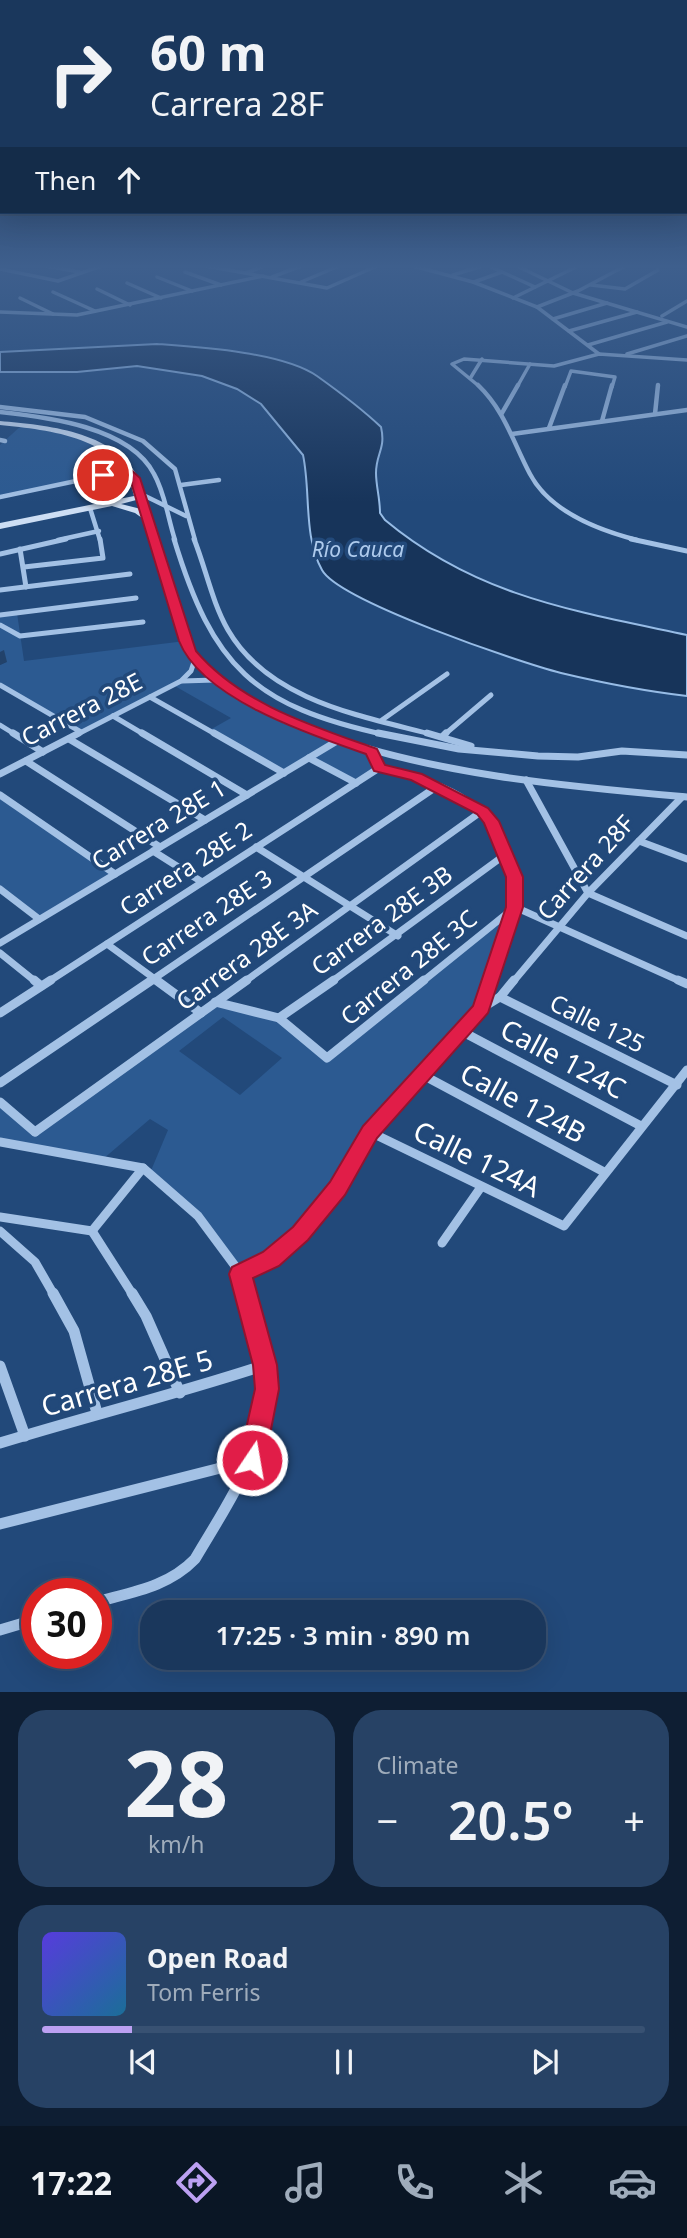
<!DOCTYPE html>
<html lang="en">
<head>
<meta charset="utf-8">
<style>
  :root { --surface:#1a375c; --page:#274265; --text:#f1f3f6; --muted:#9facbb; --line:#385172; --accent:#bca0f2 }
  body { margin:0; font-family:"Noto Sans",sans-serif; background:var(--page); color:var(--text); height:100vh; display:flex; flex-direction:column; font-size:26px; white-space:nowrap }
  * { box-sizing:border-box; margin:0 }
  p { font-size:23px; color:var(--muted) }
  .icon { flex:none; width:38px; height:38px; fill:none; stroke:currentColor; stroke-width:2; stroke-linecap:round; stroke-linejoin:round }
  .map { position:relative; height:1692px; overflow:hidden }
  .sheet { display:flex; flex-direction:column; gap:18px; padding:18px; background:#0e1e33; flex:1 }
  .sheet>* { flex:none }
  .banner { position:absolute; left:0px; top:0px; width:688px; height:214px; box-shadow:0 7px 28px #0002,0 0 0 2px var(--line); background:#1a375c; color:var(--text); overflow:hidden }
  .speed { position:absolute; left:21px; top:1578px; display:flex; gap:14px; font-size:35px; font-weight:700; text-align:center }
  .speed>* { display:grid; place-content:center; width:91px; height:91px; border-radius:50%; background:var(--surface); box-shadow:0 7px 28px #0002,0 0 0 2px var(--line); line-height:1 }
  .speed .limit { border:10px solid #d22; background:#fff; color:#111 }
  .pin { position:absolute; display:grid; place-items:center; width:60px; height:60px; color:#fff; margin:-30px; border:4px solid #fff; border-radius:50%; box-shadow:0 2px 7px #0007 }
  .me { position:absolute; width:77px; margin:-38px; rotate:12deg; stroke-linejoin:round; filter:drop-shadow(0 0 5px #0008) }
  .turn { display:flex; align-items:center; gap:24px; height:147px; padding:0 35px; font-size:32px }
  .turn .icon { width:91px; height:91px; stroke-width:2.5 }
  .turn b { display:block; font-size:49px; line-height:60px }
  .then { display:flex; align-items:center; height:66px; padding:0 35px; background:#0003; gap:14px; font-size:26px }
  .big { font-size:52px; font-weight:600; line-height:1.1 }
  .sheet .card { flex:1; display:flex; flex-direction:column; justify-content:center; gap:10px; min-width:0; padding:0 24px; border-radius:28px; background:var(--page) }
  .sheet .dial { align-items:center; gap:0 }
  .dial b { font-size:91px; line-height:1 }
  .song { display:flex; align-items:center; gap:21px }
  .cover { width:84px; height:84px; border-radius:10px; background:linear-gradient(135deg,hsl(250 70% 55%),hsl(200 70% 35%)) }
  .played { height:7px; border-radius:4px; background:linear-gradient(90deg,var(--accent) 15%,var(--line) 15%) }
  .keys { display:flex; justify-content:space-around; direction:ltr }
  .heat { display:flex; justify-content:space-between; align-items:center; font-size:38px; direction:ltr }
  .sheet .tiles { flex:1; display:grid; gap:18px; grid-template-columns:1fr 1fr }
  .card:last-child { grid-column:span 2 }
  .trip { position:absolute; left:140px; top:1600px; width:406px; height:70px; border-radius:28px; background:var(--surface); box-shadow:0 7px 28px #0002,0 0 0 2px var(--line); font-weight:600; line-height:70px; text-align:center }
  .tabs { display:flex; height:112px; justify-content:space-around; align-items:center; background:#0a1625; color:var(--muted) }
  .tabs .icon { width:49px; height:49px }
  .tabs .on { color:var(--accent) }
  .tabs b { font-size:32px; color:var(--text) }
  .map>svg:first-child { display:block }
</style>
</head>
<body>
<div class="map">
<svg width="687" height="1692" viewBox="0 0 687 1692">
  <rect width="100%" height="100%" fill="#22497a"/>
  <g fill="#2c5a91" fill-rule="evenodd">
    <path d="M22,425C65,431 95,441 128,470L0,497V445Z"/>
    <path d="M17,613L24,661L185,641L195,659L183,680H218L285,721L372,752L379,768L356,783L309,758L284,773L208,731L231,718L173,685L81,732L0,685V665L6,662L0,658V615Z"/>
    <path d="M0,795L115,874L39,919L0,889Z"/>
    <path d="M515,907L482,1008L370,1132L337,1188L271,1259L241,1274L198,1216L150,1173L168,1130L150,1119L103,1159L0,1142V1102L35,1132L215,1002L279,1018L327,1058ZM223,1017L282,1058L240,1095L179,1051Z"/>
  </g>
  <path fill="#17345a" stroke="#97bce6" stroke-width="2" d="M157,344C199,347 282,352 317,376C338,391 362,409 381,427C386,449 376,453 376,473C376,486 380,498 380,513L385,520C476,596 574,611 687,635V696C644,691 603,683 561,673C521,663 339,601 322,570C303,536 311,492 303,455L261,404L237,389L202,376L137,366L77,372H0V352Z"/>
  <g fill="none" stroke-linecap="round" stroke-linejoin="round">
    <g stroke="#a3c1e5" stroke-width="3.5">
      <path d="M46,266L80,272"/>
      <path d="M206,266L327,288L377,266"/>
      <path d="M413,266L473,282L537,307L599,354"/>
      <path d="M489,266L535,287"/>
      <path d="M517,266L573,293L687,327"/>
      <path d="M0,269L58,281L101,266"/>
      <path d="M185,272L221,285"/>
      <path d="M246,273L264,266"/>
      <path d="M453,275L482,266"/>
      <path d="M157,277L192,291"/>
      <path d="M272,277L301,266"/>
      <path d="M301,282L339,266"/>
      <path d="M474,282L502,272"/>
      <path d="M127,283L161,298"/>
      <path d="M591,285L625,289L658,270"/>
      <path d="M97,289L130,305"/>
      <path d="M53,292L95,311"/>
      <path d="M20,298L53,314"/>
      <path d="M513,298L578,266"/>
      <path d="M537,307L578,291L625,266"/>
      <path d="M0,312L77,315L263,276"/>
      <path d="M662,316L687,301"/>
      <path d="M553,319L607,303"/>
      <path d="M569,331L637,312"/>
      <path d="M588,345L667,322"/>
      <path d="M627,354L687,336"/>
      <path d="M471,377L482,359"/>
      <path d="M480,387L452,364L464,359L554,366L599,354L687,360"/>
      <path d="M517,387L530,364"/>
      <path d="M565,387L571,371L615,377L612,387"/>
    </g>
    <g stroke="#a3c1e5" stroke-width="4.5">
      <path d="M478,385C505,411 513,442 530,474C550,512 598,530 637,540"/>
      <path d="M0,407L85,417L143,441L175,469L195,540"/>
      <path d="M0,412C47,417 130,427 154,474C165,493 168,519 175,540"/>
      <path d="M502,413L518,385"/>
      <path d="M655,414L658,385"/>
      <path d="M602,421L612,385"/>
      <path d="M549,428L565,385"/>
      <path d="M512,434L687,410"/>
      <path d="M0,440L5,441"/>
      <path d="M181,485L219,480"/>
      <path d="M137,492L186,516"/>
      <path d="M0,497L128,470"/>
      <path d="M139,498L153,540"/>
      <path d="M90,508L100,540"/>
      <path d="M58,540L99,531"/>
    </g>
    <g stroke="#a3c1e5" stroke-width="5">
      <path d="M152,539L189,652L218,680L285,721L324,735"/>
      <path d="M174,539C213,667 253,706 386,735"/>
      <path d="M194,539C206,569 212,602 228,630C269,701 362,716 434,735"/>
      <path d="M631,539L687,551"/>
      <path d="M20,549L26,587"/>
      <path d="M0,554L66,539"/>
      <path d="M24,567L103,558L100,539"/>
      <path d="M0,590L130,574"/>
      <path d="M0,615L136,598"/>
      <path d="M0,625L20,636L143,622"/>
      <path d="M182,681L215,680"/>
      <path d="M0,685L81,732"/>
      <path d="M150,697L217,735"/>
      <path d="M113,716L145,735"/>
      <path d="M382,720L447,674"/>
      <path d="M0,725L16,735"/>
      <path d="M76,735L181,681L191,671L195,659"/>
      <path d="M444,735L491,695"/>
    </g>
    <g stroke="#a3c1e5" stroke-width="7">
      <path d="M13,733L43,752"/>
      <path d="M142,733L247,795"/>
      <path d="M214,733L284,773"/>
      <path d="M319,733C436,775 564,786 687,797"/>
      <path d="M378,733L459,749L538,756L578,757L622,751L687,755"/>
      <path d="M427,733L471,746"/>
      <path d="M443,736L446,733"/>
      <path d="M69,739L205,820"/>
      <path d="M309,758L356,783"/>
      <path d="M26,761L160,847"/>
      <path d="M379,768C439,783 491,797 509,863C513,876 516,891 515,905C513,931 500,958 491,982"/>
      <path d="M0,774L79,733"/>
      <path d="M526,780L588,893L687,936"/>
      <path d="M0,795L115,874"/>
      <path d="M639,841L687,859"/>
      <path d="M256,847L398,936"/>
      <path d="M153,851L202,882"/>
      <path d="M0,889L39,919"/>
      <path d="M515,907L682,982"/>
      <path d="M0,943L337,741"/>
      <path d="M107,944L159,982"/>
      <path d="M0,953L36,982"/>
      <path d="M48,982L379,768"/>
      <path d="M149,982L436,787"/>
      <path d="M244,982L482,811"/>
      <path d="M331,982L506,854"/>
      <path d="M422,982L515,907"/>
      <path d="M513,982L588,893L682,797"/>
    </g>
    <g stroke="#a3c1e5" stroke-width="9">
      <path d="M34,980L41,986"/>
      <path d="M156,980L201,1013"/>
      <path d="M678,980L687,984"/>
      <path d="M500,997L677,1085"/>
      <path d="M215,1002L279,1018L327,1058L424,980"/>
      <path d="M482,1008L492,980"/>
      <path d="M0,1013L51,980"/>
      <path d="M279,1018L334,980"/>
      <path d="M463,1032L641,1126"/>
      <path d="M421,1074L604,1172"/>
      <path d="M0,1083L152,980"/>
      <path d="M0,1102L35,1132"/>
      <path d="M35,1132L247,980"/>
      <path d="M370,1132L564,1226L687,1070"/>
      <path d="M0,1142L143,1168L198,1216L241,1274L247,1295"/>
      <path d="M0,1217L92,1231"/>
      <path d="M0,1231L35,1262L54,1295"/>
      <path d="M92,1231L133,1295"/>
      <path d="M92,1231L143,1168"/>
      <path d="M442,1243L481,1187"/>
      <path d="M241,1274L271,1259L300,1234L337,1188L370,1132L482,1008L500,997L514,980"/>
    </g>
    <g stroke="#a3c1e5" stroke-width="11">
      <path d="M53,1293L74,1331L97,1413"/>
      <path d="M132,1293L146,1316L180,1393"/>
      <path d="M0,1366L25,1436"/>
      <path d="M0,1443C88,1416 177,1394 265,1365"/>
      <path d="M0,1524L252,1460"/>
      <path d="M96,1602C132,1592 168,1587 195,1559C226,1506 265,1452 267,1388C268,1356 254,1323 246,1293"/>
      <path d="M0,1630L37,1619"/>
    </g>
    <path fill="#cddef4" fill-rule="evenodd" d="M0,421C46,425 113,431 138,477C142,483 142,491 144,498L121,504L141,509L150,516L142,518L135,513L112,506L0,529V523L134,496C123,437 49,430 0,425Z"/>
  </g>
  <path fill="#22426a" d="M4,650L7,662L0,665V652Z"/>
  <linearGradient id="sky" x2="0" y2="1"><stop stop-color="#132843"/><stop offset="0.53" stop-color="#3e5f8d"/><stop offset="1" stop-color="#3e5f8d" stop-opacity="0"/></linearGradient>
  <rect width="687" height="503" fill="url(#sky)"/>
  <path fill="#e11d48" stroke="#92132f" stroke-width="2" d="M128,467L140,478L196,651C241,704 313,726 377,749L385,765L422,774L488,808L499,821L523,877V907L488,1013L377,1138L345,1195L308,1240L279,1266L253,1278L277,1365L279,1389L265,1460L261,1469L252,1473L243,1469L239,1460L255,1389L253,1365L229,1274L232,1267L263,1252L293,1227L330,1182L363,1126L473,1006L506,907V877L484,823L477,814L411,780L374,771L366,754C311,735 202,699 179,641L130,479L126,474L103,479L97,475Z"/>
  <g text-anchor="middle" stroke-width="7" stroke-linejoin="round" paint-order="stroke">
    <g font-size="21" font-style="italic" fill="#aecbed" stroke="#22497a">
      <text x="358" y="557">Río Cauca</text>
    </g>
    <g font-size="24" fill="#fff" stroke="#22497a">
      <text transform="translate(82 710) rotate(-27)" y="8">Carrera 28E</text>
      <text transform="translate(159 825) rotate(-31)" y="8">Carrera 28E 1</text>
      <text transform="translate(586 868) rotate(-48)" y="8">Carrera 28F</text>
      <text transform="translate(186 869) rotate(-33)" y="8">Carrera 28E 2</text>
      <text transform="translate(207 918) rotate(-34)" y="8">Carrera 28E 3</text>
      <text transform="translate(382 921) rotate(-36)" y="8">Carrera 28E 3B</text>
      <text transform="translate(247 956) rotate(-36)" y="8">Carrera 28E 3A</text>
      <text transform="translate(409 968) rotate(-39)" y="8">Carrera 28E 3C</text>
      <text transform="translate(597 1024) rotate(26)" y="8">Calle 125</text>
    </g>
    <g font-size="28" fill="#fff" stroke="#22497a">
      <text transform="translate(563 1059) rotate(28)" y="10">Calle 124C</text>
      <text transform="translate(523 1103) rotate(28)" y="10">Calle 124B</text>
      <text transform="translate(477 1159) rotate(26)" y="10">Calle 124A</text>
      <text transform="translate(127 1383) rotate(-16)" y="10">Carrera 28E 5</text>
    </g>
  </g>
</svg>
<div class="speed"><div class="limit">30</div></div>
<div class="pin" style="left:103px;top:475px;background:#d93025"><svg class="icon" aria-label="arrive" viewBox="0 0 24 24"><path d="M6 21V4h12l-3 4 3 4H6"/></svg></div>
<svg class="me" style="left:252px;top:1460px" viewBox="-20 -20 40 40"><circle r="17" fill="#e11d48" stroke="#fff" stroke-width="3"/><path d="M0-11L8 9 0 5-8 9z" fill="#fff"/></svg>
<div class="trip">17:25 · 3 min · 890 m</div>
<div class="banner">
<div class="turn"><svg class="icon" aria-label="right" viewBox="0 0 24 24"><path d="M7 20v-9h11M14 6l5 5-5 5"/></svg><div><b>60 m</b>Carrera 28F</div></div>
<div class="then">Then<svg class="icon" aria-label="ahead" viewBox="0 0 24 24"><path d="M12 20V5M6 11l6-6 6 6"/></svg></div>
</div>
</div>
<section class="sheet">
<div class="tiles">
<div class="card dial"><b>28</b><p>km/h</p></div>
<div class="card"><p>Climate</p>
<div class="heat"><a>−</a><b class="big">20.5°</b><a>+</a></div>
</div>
<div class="card">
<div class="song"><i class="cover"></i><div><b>Open Road</b><p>Tom Ferris</p></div></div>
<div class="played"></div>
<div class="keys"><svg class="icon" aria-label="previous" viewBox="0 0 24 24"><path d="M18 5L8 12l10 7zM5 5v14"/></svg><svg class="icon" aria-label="pause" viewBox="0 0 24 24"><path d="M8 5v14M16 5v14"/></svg><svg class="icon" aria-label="next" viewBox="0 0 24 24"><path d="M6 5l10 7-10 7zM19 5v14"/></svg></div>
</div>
</div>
</section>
<nav class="tabs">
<b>17:22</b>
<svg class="icon on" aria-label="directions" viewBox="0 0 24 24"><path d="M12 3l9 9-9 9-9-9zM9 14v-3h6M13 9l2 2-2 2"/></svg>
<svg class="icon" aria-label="music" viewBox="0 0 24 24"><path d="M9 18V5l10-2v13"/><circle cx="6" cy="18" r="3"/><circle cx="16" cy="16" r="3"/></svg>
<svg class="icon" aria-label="phone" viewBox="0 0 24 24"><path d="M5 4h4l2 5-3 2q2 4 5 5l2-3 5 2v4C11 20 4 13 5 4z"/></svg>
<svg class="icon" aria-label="climate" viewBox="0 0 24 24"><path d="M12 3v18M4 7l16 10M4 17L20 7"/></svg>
<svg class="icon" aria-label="car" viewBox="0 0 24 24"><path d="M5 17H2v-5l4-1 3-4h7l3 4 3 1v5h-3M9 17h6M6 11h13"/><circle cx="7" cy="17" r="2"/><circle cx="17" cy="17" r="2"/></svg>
</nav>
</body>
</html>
